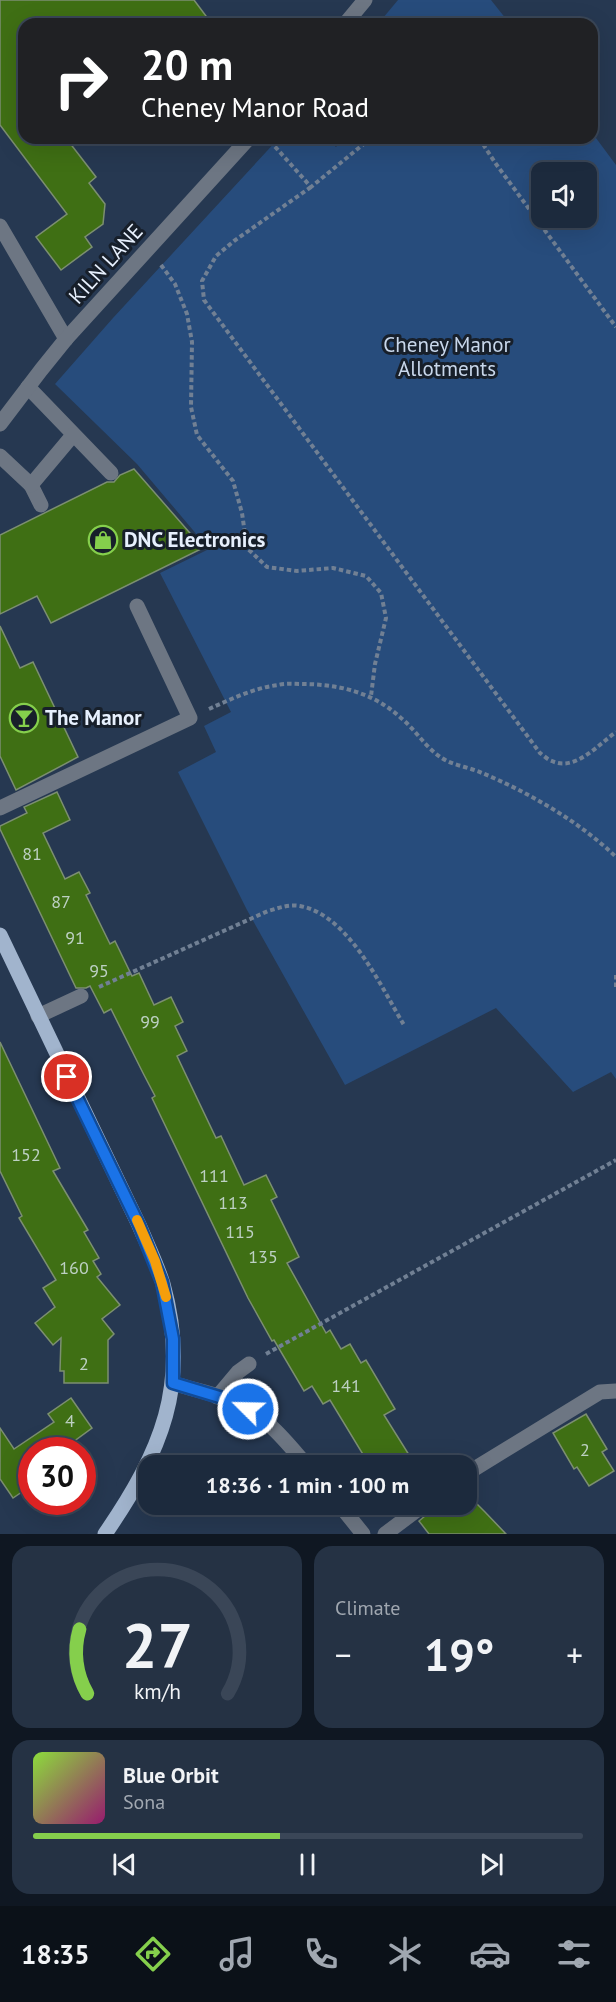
<!DOCTYPE html>
<html lang="en">
<head>
<meta charset="utf-8">
<style>
  :root { --surface:#1c2a3d; --page:#253244; --text:#f1f3f6; --muted:#a0a7b0; --line:#3a4657; --accent:#85cf4c }
  body { margin:0; font-family:"PT Sans",sans-serif; background:var(--page); color:var(--text); height:100vh; display:flex; flex-direction:column; font-size:22px; white-space:nowrap }
  * { box-sizing:border-box; margin:0 }
  p { font-size:20px; color:var(--muted) }
  .icon { flex:none; width:33px; height:33px; fill:none; stroke:currentColor; stroke-width:2; stroke-linecap:round; stroke-linejoin:round }
  .map { position:relative; height:1534px; overflow:hidden }
  .panel { display:flex; flex-direction:column; gap:12px; padding:12px; background:#0f1722; flex:1 }
  .panel>* { flex:none }
  .top-card { position:absolute; left:18px; top:18px; width:580px; height:126px; border-radius:18px; box-shadow:0 6px 24px #0002,0 0 0 2px var(--line); background:#202124; color:#fff; overflow:hidden }
  .tools { position:absolute; left:531px; top:162px; display:grid; gap:12px }
  .tools a { display:grid; place-items:center; width:66px; height:66px; border-radius:12px; background:var(--surface); box-shadow:0 6px 24px #0002,0 0 0 2px var(--line); font-size:30px }
  .speed { position:absolute; left:18px; top:1437px; display:flex; gap:12px; font-size:30px; font-weight:700; text-align:center }
  .speed>* { display:grid; place-content:center; width:78px; height:78px; border-radius:50%; background:var(--surface); box-shadow:0 6px 24px #0002,0 0 0 2px var(--line); line-height:1 }
  .speed .limit { border:9px solid #d22; background:#fff; color:#111 }
  .pin { position:absolute; display:grid; place-items:center; width:51px; height:51px; color:#fff; margin:-26px; border:3px solid #fff; border-radius:50%; box-shadow:0 2px 6px #0007 }
  .me { position:absolute; width:66px; margin:-33px; rotate:293deg; stroke-linejoin:round; filter:drop-shadow(0 0 4px #0008) }
  .turn { display:flex; align-items:center; gap:21px; height:126px; padding:0 24px; font-size:27px }
  .turn .icon { width:78px; height:78px; stroke-width:2.5 }
  .turn b { display:block; font-size:42px; line-height:51px }
  .big { font-size:45px; font-weight:600; line-height:1.1 }
  .panel .card { flex:1; display:flex; flex-direction:column; justify-content:center; gap:9px; min-width:0; padding:0 21px; border-radius:18px; background:var(--page) }
  .panel .dial { align-items:center; gap:0 }
  .dial svg { height:156px; overflow:visible; fill:none; stroke:var(--line); stroke-width:7; stroke-linecap:round; text-anchor:middle }
  .dial text { fill:var(--text); stroke:none }
  .song { display:flex; align-items:center; gap:18px }
  .cover { width:72px; height:72px; border-radius:9px; background:linear-gradient(135deg,hsl(90 70% 55%),hsl(320 70% 35%)) }
  .played { height:6px; border-radius:3px; background:linear-gradient(90deg,var(--accent) 45%,var(--line) 45%) }
  .keys { display:flex; justify-content:space-around; direction:ltr }
  .heat { display:flex; justify-content:space-between; align-items:center; font-size:33px; direction:ltr }
  .panel .tiles { flex:1; display:grid; gap:12px; grid-template-columns:1fr 1fr }
  .card:last-child { grid-column:span 2 }
  .trip { position:absolute; left:138px; top:1455px; width:339px; height:60px; border-radius:18px; background:var(--surface); box-shadow:0 6px 24px #0002,0 0 0 2px var(--line); font-weight:600; line-height:60px; text-align:center }
  .tabs { display:flex; height:96px; justify-content:space-around; align-items:center; background:#0b1118; color:var(--muted) }
  .tabs .icon { width:42px; height:42px }
  .tabs .selected { color:var(--accent) }
  .tabs b { font-size:27px; color:var(--text) }
  .map>svg:first-child { display:block }
</style>
</head>
<body>
<div class="map">
<svg width="616" height="1534" viewBox="0 0 616 1534">
  <rect width="100%" height="100%" fill="#263851"/>
  <g fill="#274c7c" fill-rule="evenodd">
    <path d="M398,0H491L510,24H378Z"/>
    <path d="M593,134L616,165V1079L611,1072L573,1092L496,1008L345,1085L247,910L178,772L216,752L204,726L231,712L160,573L209,549L137,464L55,384L113,318L279,138H325L336,147L344,138H592ZM586,172V218H542V172Z"/>
  </g>
  <g fill="#3f6f14" stroke="#7c8f71" stroke-width="1.5">
    <path d="M0,0H194L212,24H24V138H66L96,177L89,183L105,204L103,224L85,237L92,247L61,270L36,237L67,214L0,125Z"/>
    <path d="M134,469L203,548L51,623L37,596L0,614V535L107,482H114L120,475Z"/>
    <path d="M0,626L20,668L33,662L78,757L16,790L0,756Z"/>
    <path d="M57,792L70,820L43,833L65,879L79,872L90,893L86,895L110,944L115,941L132,976L139,973L154,1005L171,997L183,1022L175,1026L187,1051L177,1056L216,1138L221,1136L244,1185L266,1175L277,1197L271,1200L299,1257L287,1263L326,1333L330,1330L341,1349L350,1344L361,1363L366,1360L395,1409L384,1415L416,1466H370L330,1400L323,1404L312,1386L304,1391L274,1340L272,1341L248,1298L152,1098L155,1096L143,1073L111,1009L104,1013L90,986L86,988H76L0,829V826L27,813L24,807Z"/>
    <path d="M0,1042L60,1168L53,1171L88,1230L84,1232L99,1258L93,1261L101,1274L97,1277L120,1305L102,1319L114,1334L108,1340V1383H64V1371H60L61,1338L53,1345L35,1323L55,1307L43,1288L56,1280L19,1218L22,1216L0,1171Z"/>
    <path d="M71,1398L92,1428L62,1450H32V1485L13,1498L0,1479V1428L14,1449L54,1422L48,1414Z"/>
    <path d="M586,1414L607,1449L602,1452L614,1471L589,1486L577,1467L574,1469L553,1433Z"/>
    <path d="M435,1456L442,1466H423Z"/>
    <path d="M466,1493L485,1512L506,1534H429L419,1521L431,1511L435,1504H466Z"/>
  </g>
  <g fill="none" stroke-linecap="round" stroke-linejoin="round">
    <g stroke="#718094" stroke-width="4" stroke-dasharray="4.5 3" stroke-linecap="butt">
      <path d="M479,138L496,164L616,327"/>
      <path d="M270,141L311,187L371,138"/>
      <path d="M311,187L234,241L216,256L202,281L204,300L540,753C543,755 548,760 552,761C575,772 599,744 616,732"/>
      <path d="M161,265L175,284L187,314L192,342L191,407L197,435L233,481L242,513L247,548L267,567L297,571L333,568L366,576L381,593L386,618L375,664L371,696"/>
      <path d="M209,709C231,699 254,688 278,685C285,683 293,684 301,684C338,684 373,692 401,718C418,732 427,751 447,761C458,766 471,768 482,773C528,792 580,822 616,857"/>
      <path d="M616,975V990"/>
      <path d="M99,987L268,911C279,908 289,904 300,906C349,915 381,987 404,1025"/>
      <path d="M266,1354L616,1160"/>
    </g>
    <g stroke="#6d7683" stroke-width="15">
      <path d="M345,24L365,0"/>
      <path d="M0,226L66,339"/>
      <path d="M28,387L111,473"/>
      <path d="M0,424L41,370L66,339L249,138"/>
      <path d="M0,456L31,485L41,505"/>
      <path d="M31,485L73,435"/>
      <path d="M0,808L190,718L137,606"/>
      <path d="M38,1016L81,996"/>
      <path d="M173,1383C193,1390 217,1394 236,1403C266,1416 286,1441 307,1466"/>
      <path d="M217,1397L238,1372L249,1364"/>
      <path d="M466,1474L600,1392L616,1391"/>
      <path d="M339,1504L363,1534"/>
      <path d="M385,1534L425,1504"/>
    </g>
    <path stroke="#a1b4cd" stroke-width="15" d="M0,935L139,1225C147,1244 157,1264 163,1284C191,1384 161,1452 105,1534"/>
  </g>
  <g fill="none" stroke-linecap="round" stroke-linejoin="round">
    <g stroke="#114b97" stroke-width="15">
      <path id="route" d="M67,1077L139,1225L162,1282L173,1339V1383L236,1402L248,1409"/>
    </g>
    <use href="#route" stroke="#1a73e8" stroke-width="10"/>
    <path stroke="#f59e0b" stroke-width="10" d="M137,1220L155,1261L166,1297"/>
  </g>
  <defs>
    <g id="shop-ring" transform="scale(1.5)"><circle r="9.5" fill="#171f2a" stroke="#85cf4c" stroke-width="1.5"/><path d="M-5-2.5h2.3a2.7 3.5 0 0 1 5.4 0H5L5.5 6h-11ZM-1.5-2.5h3a1.5 2.3 0 0 0-3 0Z" fill="#85cf4c"/></g>
    <g id="bar-ring" transform="scale(1.5)"><circle r="9.5" fill="#171f2a" stroke="#85cf4c" stroke-width="1.5"/><path d="M-6-5H6L.8 .8V4.5H3.5V6h-7V4.5H-.8V.8Z" fill="#85cf4c"/></g>
  </defs>
  <g fill-rule="evenodd">
    <use href="#shop-ring" x="103" y="540"/>
    <use href="#bar-ring" x="24" y="718"/>
  </g>
  <g text-anchor="middle" stroke-width="6" stroke-linejoin="round" paint-order="stroke">
    <g font-size="18" fill="#bdd0c3">
      <text x="32" y="860">81</text>
      <text x="61" y="908">87</text>
      <text x="75" y="944">91</text>
      <text x="99" y="977">95</text>
      <text x="150" y="1028">99</text>
      <text x="26" y="1161">152</text>
      <text x="214" y="1182">111</text>
      <text x="233" y="1209">113</text>
      <text x="240" y="1238">115</text>
      <text x="263" y="1263">135</text>
      <text x="74" y="1274">160</text>
      <text x="84" y="1370">2</text>
      <text x="346" y="1392">141</text>
      <text x="70" y="1427">4</text>
      <text x="585" y="1456">2</text>
    </g>
    <g font-size="21" fill="#e7f0fd" stroke="#171f2a">
      <text transform="translate(106 264) rotate(-48)" y="7">KILN LANE</text>
    </g>
    <g font-size="21" fill="#c8d7eb" stroke="#171f2a">
      <text x="447" y="352">Cheney Manor<tspan x="447" dy="24">Allotments</tspan></text>
    </g>
    <g font-size="21" font-weight="bold" fill="#e7f0fd" stroke="#171f2a" text-anchor="start">
      <text x="124" y="547">DNC Electronics</text>
      <text x="45" y="725">The Manor</text>
    </g>
  </g>
</svg>
<div class="tools">
<a><svg class="icon" aria-label="sound" viewBox="0 0 24 24"><path d="M4 9h4l5-4v14l-5-4H4zM17 9q2 3 0 6"/></svg></a>
</div>
<div class="speed"><div class="limit">30</div></div>
<div class="pin" style="left:67px;top:1077px;background:#d93025"><svg class="icon" aria-label="arrive" viewBox="0 0 24 24"><path d="M6 21V4h12l-3 4 3 4H6"/></svg></div>
<svg class="me" style="left:248px;top:1409px" viewBox="-20 -20 40 40"><circle r="17" fill="#1a73e8" stroke="#fff" stroke-width="3"/><path d="M0-11L8 9 0 5-8 9z" fill="#fff"/></svg>
<div class="trip">18:36 · 1 min · 100 m</div>
<div class="top-card">
<div class="turn"><svg class="icon" aria-label="right" viewBox="0 0 24 24"><path d="M7 20v-9h11M14 6l5 5-5 5"/></svg><div><b>20 m</b>Cheney Manor Road</div></div>
</div>
</div>
<section class="panel">
<div class="tiles">
<div class="card dial"><svg viewBox="0 0 100 80">
<path d="M14 69A42 42 0 1 1 86 69"/>
<path d="M14 69A42 42 0 0 1 10 36" stroke="#85cf4c"/>
<text x="50" y="56" font-size="32" font-weight="700">27</text>
<text x="50" y="72" font-size="11">km/h</text>
</svg></div>
<div class="card"><p>Climate</p>
<div class="heat"><a>−</a><b class="big">19°</b><a>+</a></div>
</div>
<div class="card">
<div class="song"><i class="cover"></i><div><b>Blue Orbit</b><p>Sona</p></div></div>
<div class="played"></div>
<div class="keys"><svg class="icon" aria-label="previous" viewBox="0 0 24 24"><path d="M18 5L8 12l10 7zM5 5v14"/></svg><svg class="icon" aria-label="pause" viewBox="0 0 24 24"><path d="M8 5v14M16 5v14"/></svg><svg class="icon" aria-label="next" viewBox="0 0 24 24"><path d="M6 5l10 7-10 7zM19 5v14"/></svg></div>
</div>
</div>
</section>
<nav class="tabs">
<b>18:35</b>
<svg class="icon selected" aria-label="directions" viewBox="0 0 24 24"><path d="M12 3l9 9-9 9-9-9zM9 14v-3h6M13 9l2 2-2 2"/></svg>
<svg class="icon" aria-label="music" viewBox="0 0 24 24"><path d="M9 18V5l10-2v13"/><circle cx="6" cy="18" r="3"/><circle cx="16" cy="16" r="3"/></svg>
<svg class="icon" aria-label="phone" viewBox="0 0 24 24"><path d="M5 4h4l2 5-3 2q2 4 5 5l2-3 5 2v4C11 20 4 13 5 4z"/></svg>
<svg class="icon" aria-label="climate" viewBox="0 0 24 24"><path d="M12 3v18M4 7l16 10M4 17L20 7"/></svg>
<svg class="icon" aria-label="car" viewBox="0 0 24 24"><path d="M5 17H2v-5l4-1 3-4h7l3 4 3 1v5h-3M9 17h6M6 11h13"/><circle cx="7" cy="17" r="2"/><circle cx="17" cy="17" r="2"/></svg>
<svg class="icon" aria-label="filters" viewBox="0 0 24 24"><path d="M4 7h16M4 17h16"/><circle cx="9" cy="7" r="2"/><circle cx="15" cy="17" r="2"/></svg>
</nav>
</body>
</html>
